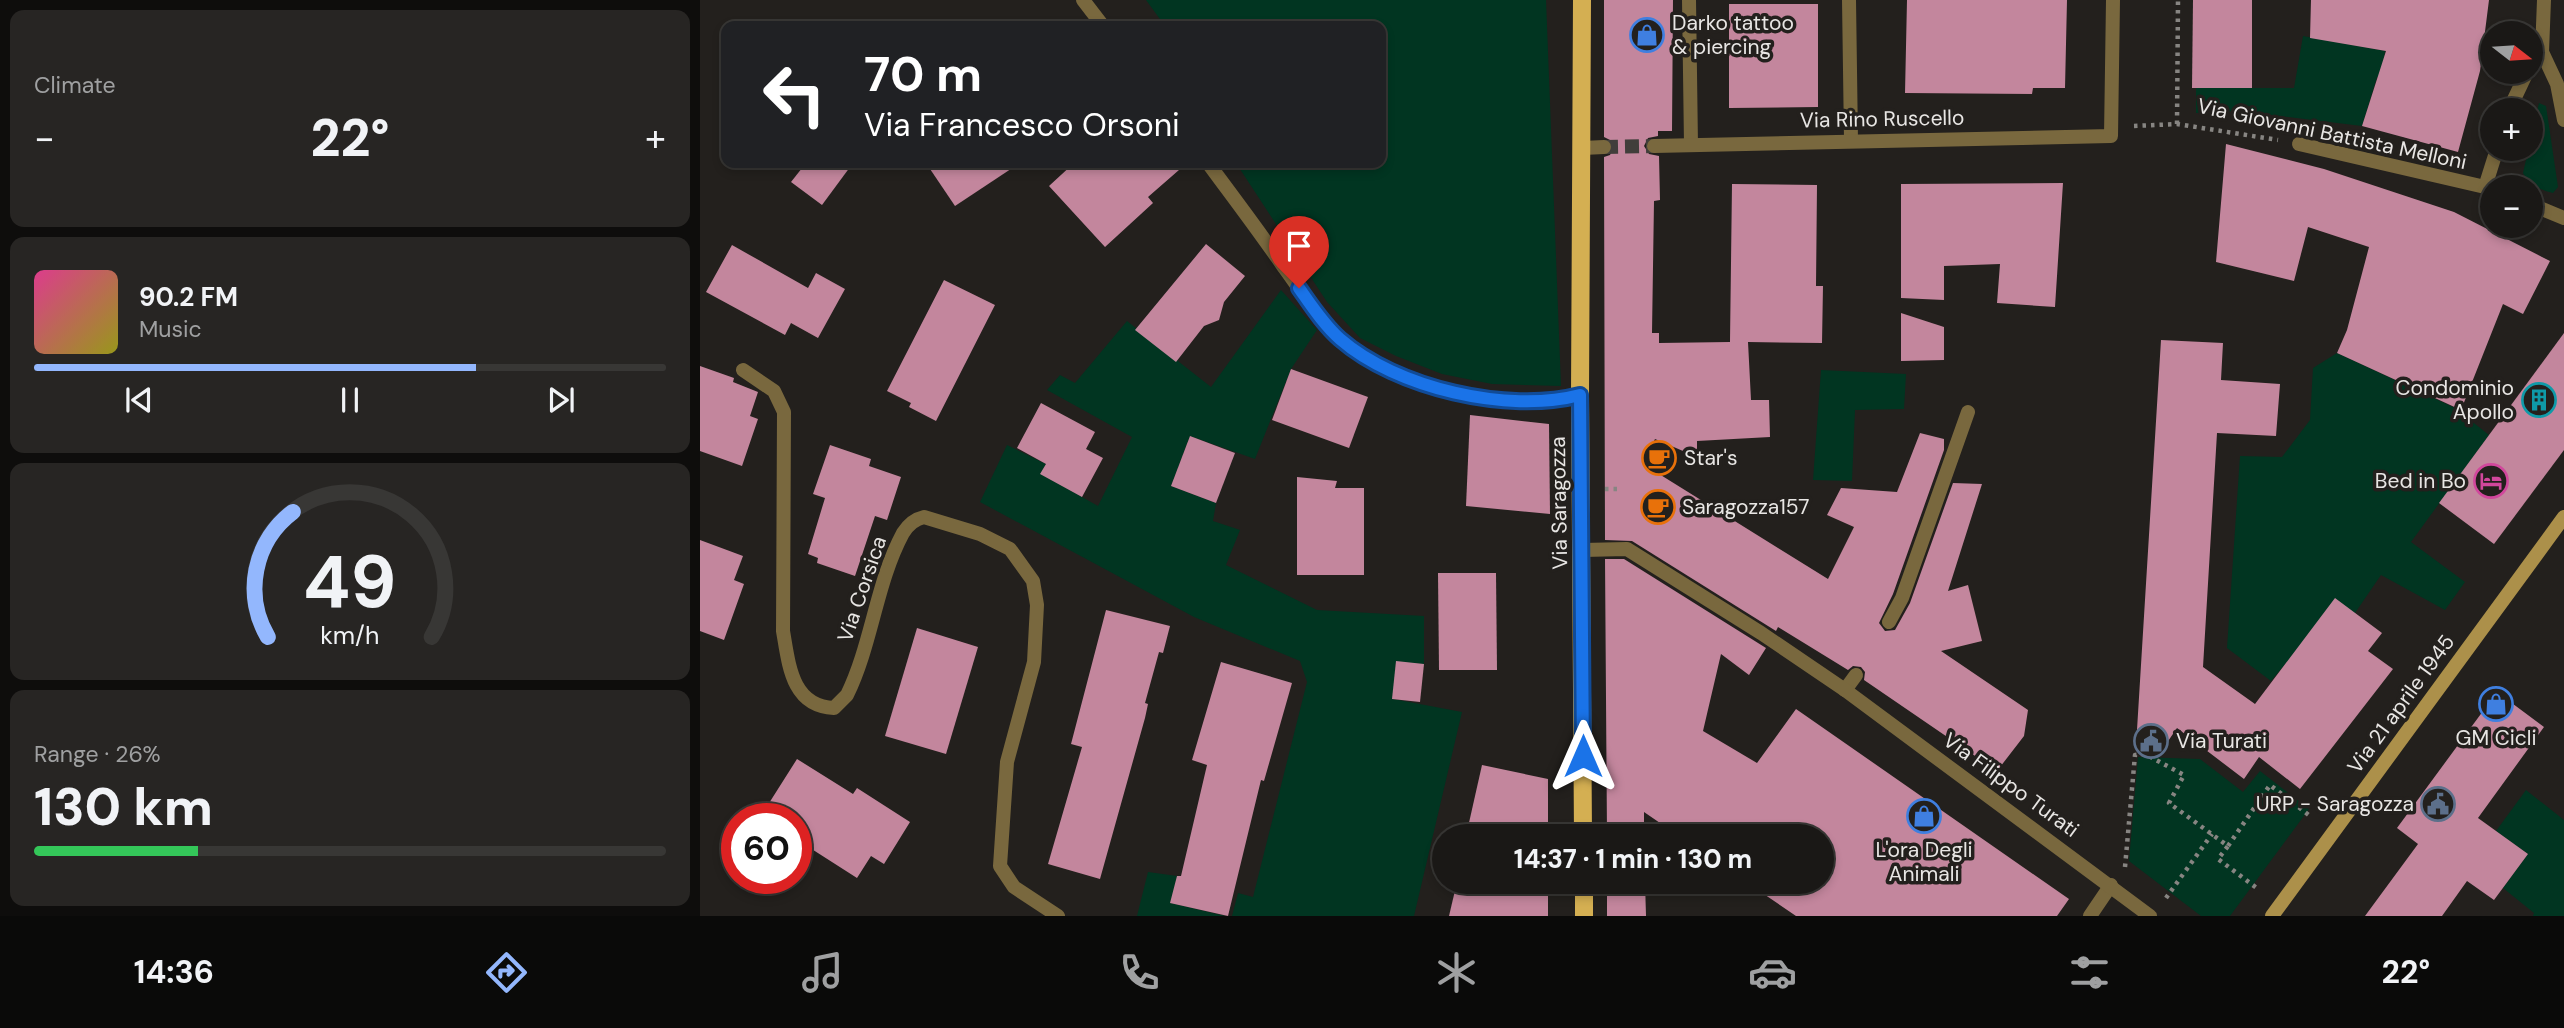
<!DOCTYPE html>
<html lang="en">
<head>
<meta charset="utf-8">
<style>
  :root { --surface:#1a1816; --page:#272523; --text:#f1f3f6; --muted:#9fa0a1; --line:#383735; --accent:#93b7fd }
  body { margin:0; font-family:"DM Sans",sans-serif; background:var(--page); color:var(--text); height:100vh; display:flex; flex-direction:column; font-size:26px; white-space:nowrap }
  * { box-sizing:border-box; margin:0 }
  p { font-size:23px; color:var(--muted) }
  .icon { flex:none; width:38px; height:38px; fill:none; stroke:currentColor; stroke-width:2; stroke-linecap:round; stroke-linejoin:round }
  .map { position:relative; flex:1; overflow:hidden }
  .details { display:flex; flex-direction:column; gap:10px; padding:10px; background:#0e0d0c; width:700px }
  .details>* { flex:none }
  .hud { position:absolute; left:21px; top:21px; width:665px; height:147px; border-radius:14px; box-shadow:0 4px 10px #0003,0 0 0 2px var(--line); background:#202124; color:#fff; overflow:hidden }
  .needle { width:46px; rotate:107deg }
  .fabs { position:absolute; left:1780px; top:21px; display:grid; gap:14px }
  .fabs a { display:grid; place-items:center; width:63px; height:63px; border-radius:50%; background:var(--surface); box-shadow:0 4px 10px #0003,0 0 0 2px var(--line); font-size:35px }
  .speed { position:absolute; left:21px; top:803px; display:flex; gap:14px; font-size:35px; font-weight:700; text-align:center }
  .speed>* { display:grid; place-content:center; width:91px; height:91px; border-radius:50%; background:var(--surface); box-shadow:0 4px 10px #0003,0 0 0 2px var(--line); line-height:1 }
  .speed .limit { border:10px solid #d22; background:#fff; color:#111 }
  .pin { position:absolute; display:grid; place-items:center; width:60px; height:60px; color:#fff; margin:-72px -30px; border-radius:50% 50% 50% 0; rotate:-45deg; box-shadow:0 0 7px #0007 }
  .pin .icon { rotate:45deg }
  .me { position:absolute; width:77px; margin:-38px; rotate:0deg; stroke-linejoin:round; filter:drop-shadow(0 0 5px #0008) }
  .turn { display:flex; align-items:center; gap:24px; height:147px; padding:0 28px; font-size:32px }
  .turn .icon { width:91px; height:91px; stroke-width:2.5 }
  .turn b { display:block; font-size:49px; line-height:60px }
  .big { font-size:52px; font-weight:800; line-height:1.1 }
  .details .card { flex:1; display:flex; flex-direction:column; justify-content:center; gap:10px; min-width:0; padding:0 24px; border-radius:14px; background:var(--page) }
  .details .dial { align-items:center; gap:0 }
  .dial svg { height:182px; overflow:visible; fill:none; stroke:var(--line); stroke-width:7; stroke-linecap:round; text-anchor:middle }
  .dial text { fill:var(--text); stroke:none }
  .song { display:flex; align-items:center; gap:21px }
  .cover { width:84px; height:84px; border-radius:10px; background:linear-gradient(135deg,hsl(330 70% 55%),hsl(60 70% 35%)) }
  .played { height:7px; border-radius:4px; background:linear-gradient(90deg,var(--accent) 70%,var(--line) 70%) }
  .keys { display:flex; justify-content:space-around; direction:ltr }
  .heat { display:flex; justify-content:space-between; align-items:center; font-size:38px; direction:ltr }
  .charge { height:10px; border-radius:5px; background:linear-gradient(90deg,#34c759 26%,var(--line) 0) }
  .trip { position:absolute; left:732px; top:824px; width:402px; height:70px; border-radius:35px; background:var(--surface); box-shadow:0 4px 10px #0003,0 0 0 2px var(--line); font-weight:800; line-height:70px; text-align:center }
  .dock { display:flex; height:112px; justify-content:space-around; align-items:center; background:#0a0a09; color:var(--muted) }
  .dock .icon { width:49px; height:49px }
  .dock .current { color:var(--accent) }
  .dock b { font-size:32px; color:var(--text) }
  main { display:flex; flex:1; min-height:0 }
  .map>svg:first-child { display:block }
</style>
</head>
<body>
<main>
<section class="details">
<div class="card"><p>Climate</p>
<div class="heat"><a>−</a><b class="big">22°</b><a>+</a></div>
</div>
<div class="card">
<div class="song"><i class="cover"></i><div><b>90.2 FM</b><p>Music</p></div></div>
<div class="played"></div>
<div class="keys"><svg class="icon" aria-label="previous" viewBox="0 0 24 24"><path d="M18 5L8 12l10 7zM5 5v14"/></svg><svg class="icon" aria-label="pause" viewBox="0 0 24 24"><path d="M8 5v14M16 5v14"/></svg><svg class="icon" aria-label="next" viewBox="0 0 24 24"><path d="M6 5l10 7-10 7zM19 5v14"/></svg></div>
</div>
<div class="card dial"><svg viewBox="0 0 100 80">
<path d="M14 69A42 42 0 1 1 86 69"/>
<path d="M14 69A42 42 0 0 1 25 14" stroke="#93b7fd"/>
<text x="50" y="56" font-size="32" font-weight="700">49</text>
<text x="50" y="72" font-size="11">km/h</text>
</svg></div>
<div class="card"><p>Range · 26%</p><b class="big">130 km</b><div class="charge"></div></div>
</section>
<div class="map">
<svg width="1864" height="916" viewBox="0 0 1864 916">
  <rect width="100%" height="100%" fill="#23201d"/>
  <g fill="#013521">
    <path d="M446,0H846L861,386L792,384L742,374L696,356L660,338L627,302L536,163H681V26H465Z"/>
    <path d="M1603,36L1685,51L1681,77H1677L1662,126L1539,111L1496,113V88H1594Z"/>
    <path d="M1839,103L1846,106L1858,187L1853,193C1840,190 1829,185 1823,173Z"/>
    <path d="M581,290L617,330L591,369L555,459L490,436L471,486L516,503L513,521L540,530L526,565L617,610L724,616V664L696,662L693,699L762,712L714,916H532L538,893L553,897L607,682L600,661L494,617L280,502L307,445L346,464L341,474L398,506L432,437L347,390L360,375L375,383L427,321L511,387Z"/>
    <path d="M1637,353L1755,408L1789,435L1711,542L1765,582L1745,610L1681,575L1655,613L1587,662L1571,681L1527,648L1540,456L1582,457L1610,420L1613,368Z"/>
    <path d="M1121,370L1206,374L1204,409L1155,410L1152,481L1113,480Z"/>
    <path d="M1438,757L1500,759L1543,792L1560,771L1609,809L1530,916H1501L1429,861Z"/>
    <path d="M1826,790L1864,820V916H1833L1834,913L1803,888L1828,854L1796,831Z"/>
    <path d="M448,872L477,876L471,903L525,916H437Z"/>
  </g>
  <g fill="#c3869d">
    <path d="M904,0H973L972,131H958V136L948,138L944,146L949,154L959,156L960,200L954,201L952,333H959V343L1030,342L1032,184L1117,185L1116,286H1123L1122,343L1048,342L1051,400H1069L1070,437L997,441V457L955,439L943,464L1128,579L1154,527L1127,515L1141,488L1197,492L1220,433L1244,439V450L1193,594L1179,623L1185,631L1195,630L1210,603L1253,483L1282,484L1248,591L1268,585L1282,641L1241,651L1328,710L1324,736L1297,771L1164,680L1165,672L1161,667L1153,666L1148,670L1078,627L1076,631L932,541L905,540L904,157L910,155L914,147L912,141L904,137Z"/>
    <path d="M1207,0H1367L1365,88H1333L1332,94L1205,93Z"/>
    <path d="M1493,0H1552V88H1492Z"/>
    <path d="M1611,0H1789L1780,71L1758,152L1662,126L1686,51L1610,38Z"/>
    <path d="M1029,4H1118V107L1029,108Z"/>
    <path d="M1526,144L1624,169L1754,212L1850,261L1823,314L1803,304L1761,410L1637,353L1647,330L1669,247L1608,227L1594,281L1516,262Z"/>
    <path d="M106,163H153L122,205L91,182Z"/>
    <path d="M226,163H320L255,206Z"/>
    <path d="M374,163H487L448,197L453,203L405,247L349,186Z"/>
    <path d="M1363,183L1355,307L1297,303L1300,264L1244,266V300L1201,298V184Z"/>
    <path d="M506,244L545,276L524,302L519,320L504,326L476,362L435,330Z"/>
    <path d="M32,245L108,288L116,273L145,289L118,338L91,323L85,335L6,292Z"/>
    <path d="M244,280L295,305L236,421L209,407L211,403L187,391Z"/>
    <path d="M1201,313L1244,327V360L1201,361Z"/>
    <path d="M1864,333V450L1794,544L1739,503Z"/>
    <path d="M1461,340L1523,343L1521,380L1580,384L1576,436L1517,433L1503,667L1555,704L1635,598L1682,633L1668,651L1693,669L1600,789L1559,757L1544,779L1477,728L1464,747L1436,746Z"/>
    <path d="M0,366L34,378L33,382L58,392L50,416L58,419L42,466L0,451Z"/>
    <path d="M591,369L668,397L649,448L572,420Z"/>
    <path d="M341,403L395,432L386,449L403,458L382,497L340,474L346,464L317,448Z"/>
    <path d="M770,415L849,424L850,514L766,506Z"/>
    <path d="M490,436L535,453L516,503L471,486Z"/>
    <path d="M130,445L171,459L169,466L201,477L187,520L175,516L155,576L117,563L118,558L108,554L125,498L113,494Z"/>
    <path d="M597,477L637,481L635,488H664V575H597Z"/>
    <path d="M0,540L43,556L34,580L44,584L24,640L0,631Z"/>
    <path d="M905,559H924L1066,648L1049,675L1021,654L1003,731L1057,763L1096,709L1369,899L1357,916H1096L1046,882H1122V836H979L944,812V836H907Z"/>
    <path d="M738,573H796L797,670H739Z"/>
    <path d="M406,610L470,626L463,653L459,652L445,703L448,704L445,718L400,879L348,864L382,747L371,744Z"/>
    <path d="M217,628L278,647L246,754L185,736Z"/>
    <path d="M696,661L724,664L720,702L692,699Z"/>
    <path d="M521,662L592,683L564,781L561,780L528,916L470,903L477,876H481L507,765L492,760Z"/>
    <path d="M1797,692L1844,727L1778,818L1828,854L1794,900L1767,881L1742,916H1665L1718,844L1697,828Z"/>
    <path d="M97,759L153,794L157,788L210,822L184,864L171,856L157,878L96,839V819H59Z"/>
    <path d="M782,765L848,779V836H766Z"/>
    <path d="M757,882H848V916H749Z"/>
    <path d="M907,882H945L946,916H907Z"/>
  </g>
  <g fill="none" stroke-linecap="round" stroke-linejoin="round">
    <path stroke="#413e3b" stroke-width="14" stroke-dasharray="14 7" stroke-linecap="butt" d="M904,147L954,146"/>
    <g stroke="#878582" stroke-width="4.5" stroke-dasharray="3.5 5" stroke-linecap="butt">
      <path d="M1477,124L1478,0"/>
      <path d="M1434,126L1477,124L1578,140"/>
      <path d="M905,489H918"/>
      <path d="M1528,846L1570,785L1610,816"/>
      <path d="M1425,867L1435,755L1445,754L1484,775L1469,803L1528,846L1518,859L1558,889"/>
      <path d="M1466,898L1512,834"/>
    </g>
    <g stroke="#79683e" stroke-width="14">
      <path d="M989,0L991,145"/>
      <path d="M1149,0L1151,140"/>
      <path d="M1599,144L1785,187"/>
      <path d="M1189,622L1202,598L1268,412"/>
      <path d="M1145,690L1156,675"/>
      <path d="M1390,916L1411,885"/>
    </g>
    <g stroke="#79683e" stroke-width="14">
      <path d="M383,0L403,26"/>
      <path d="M1842,52L1857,84L1864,120"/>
      <path d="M1830,67L1842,52L1844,0"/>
      <path d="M1809,110L1827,72"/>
      <path d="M954,146L1411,136L1413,0"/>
      <path d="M883,148L904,147"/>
      <path d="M508,163C533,197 559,231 583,266C601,290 617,317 638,338C691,387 811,413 880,395"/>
      <path d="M1792,190L1785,187L1797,149"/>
      <path d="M1830,204L1864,218"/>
      <path d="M43,370L74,391L84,412L83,631C89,666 92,706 134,708L147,695C172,644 176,583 203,533C208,525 215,519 224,517L280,534L310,549L333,581L337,605L334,662L307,762L300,866L314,887L358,916"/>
      <path d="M883,550L927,549L1061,633L1145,690L1450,916"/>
    </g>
    <path stroke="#ac904a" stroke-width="14" d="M1572,916L1864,517"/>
    <g stroke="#d4af52" stroke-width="18">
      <path d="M882,0L880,395L883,836"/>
      <path d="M884,882V916"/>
    </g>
  </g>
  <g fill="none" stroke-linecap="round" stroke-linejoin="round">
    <g stroke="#114b97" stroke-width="18">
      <path id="route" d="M599,288C611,305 624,325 640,339C696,388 808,414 880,395L883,756"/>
    </g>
    <use href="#route" stroke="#1a73e8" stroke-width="12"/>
  </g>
  <defs>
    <g id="shop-ring" transform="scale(1.75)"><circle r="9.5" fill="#23201d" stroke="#3f7fe0" stroke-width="1.5"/><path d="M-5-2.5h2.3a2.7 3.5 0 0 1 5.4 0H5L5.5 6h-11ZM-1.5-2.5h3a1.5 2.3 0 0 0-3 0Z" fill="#3f7fe0"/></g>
    <g id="building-ring" transform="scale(1.75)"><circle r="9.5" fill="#23201d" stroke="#0f9aa8" stroke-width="1.5"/><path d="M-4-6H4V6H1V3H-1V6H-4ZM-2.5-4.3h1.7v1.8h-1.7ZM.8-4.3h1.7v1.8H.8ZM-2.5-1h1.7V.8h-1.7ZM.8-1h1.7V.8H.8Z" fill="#0f9aa8"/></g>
    <g id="cafe-ring" transform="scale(1.75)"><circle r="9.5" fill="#23201d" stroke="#e8710a" stroke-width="1.5"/><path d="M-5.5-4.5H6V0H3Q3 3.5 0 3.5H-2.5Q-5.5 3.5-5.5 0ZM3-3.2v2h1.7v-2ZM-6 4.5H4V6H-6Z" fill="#e8710a"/></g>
    <g id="hotel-ring" transform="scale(1.75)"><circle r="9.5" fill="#23201d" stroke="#d1479c" stroke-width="1.5"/><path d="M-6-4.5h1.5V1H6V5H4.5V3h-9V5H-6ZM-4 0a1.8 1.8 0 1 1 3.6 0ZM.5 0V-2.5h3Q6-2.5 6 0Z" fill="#d1479c"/></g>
    <g id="civic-ring" transform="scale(1.75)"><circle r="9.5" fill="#23201d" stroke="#5c6f8a" stroke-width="1.5"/><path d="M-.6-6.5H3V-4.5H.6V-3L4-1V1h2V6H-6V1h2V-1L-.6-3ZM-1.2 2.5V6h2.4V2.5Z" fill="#5c6f8a"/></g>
  </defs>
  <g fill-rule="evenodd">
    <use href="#shop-ring" x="947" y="35"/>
    <use href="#building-ring" x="1839" y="400"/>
    <use href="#cafe-ring" x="959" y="458"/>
    <use href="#hotel-ring" x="1791" y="481"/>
    <use href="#cafe-ring" x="958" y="507"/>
    <use href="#shop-ring" x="1796" y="704"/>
    <use href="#civic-ring" x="1451" y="741"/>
    <use href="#civic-ring" x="1738" y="804"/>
    <use href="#shop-ring" x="1224" y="816"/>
  </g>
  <g text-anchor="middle" stroke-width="7" stroke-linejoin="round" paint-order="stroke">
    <g font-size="21" fill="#e8e6e4" stroke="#23201d" text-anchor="start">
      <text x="972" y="30">Darko tattoo<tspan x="972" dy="24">&amp; piercing</tspan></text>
      <text x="1814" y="395" text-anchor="end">Condominio<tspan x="1814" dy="24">Apollo</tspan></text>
      <text x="984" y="465">Star's</text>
      <text x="1766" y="488" text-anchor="end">Bed in Bo</text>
      <text x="982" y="514">Saragozza157</text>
      <text x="1796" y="745" text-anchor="middle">GM Cicli</text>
      <text x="1476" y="748">Via Turati</text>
      <text x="1714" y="811" text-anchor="end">URP - Saragozza</text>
      <text x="1224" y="857" text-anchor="middle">L'ora Degli<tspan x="1224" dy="24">Animali</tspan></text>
    </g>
    <g font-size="21" fill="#e8e6e4" stroke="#23201d">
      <text transform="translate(1182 119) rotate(-1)" y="7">Via Rino Ruscello</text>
      <text transform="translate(1632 134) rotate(12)" y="7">Via Giovanni Battista Melloni</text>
      <text transform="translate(859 503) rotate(-91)" y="7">Via Saragozza</text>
      <text transform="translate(162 589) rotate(-71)" y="7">Via Corsica</text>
      <text transform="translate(1701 704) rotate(-54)" y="7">Via 21 aprile 1945</text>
      <text transform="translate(1311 785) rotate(36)" y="7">Via Filippo Turati</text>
    </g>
  </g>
</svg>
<div class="fabs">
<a><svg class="needle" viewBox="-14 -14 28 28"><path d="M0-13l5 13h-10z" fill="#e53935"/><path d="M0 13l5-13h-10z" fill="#9fa0a1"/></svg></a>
<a>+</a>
<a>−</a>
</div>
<div class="speed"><div class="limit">60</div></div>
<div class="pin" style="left:599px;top:288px;background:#d93025"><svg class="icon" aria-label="arrive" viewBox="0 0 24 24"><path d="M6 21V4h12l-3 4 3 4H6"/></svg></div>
<svg class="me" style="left:883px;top:756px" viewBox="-20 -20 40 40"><path d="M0-17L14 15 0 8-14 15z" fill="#1a73e8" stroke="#fff" stroke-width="4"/></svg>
<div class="trip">14:37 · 1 min · 130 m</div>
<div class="hud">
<div class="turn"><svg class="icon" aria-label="left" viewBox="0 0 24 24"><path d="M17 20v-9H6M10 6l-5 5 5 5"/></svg><div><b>70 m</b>Via Francesco Orsoni</div></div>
</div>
</div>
</main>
<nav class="dock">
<b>14:36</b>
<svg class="icon current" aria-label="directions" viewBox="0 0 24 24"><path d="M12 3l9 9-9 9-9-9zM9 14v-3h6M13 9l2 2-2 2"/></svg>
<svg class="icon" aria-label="music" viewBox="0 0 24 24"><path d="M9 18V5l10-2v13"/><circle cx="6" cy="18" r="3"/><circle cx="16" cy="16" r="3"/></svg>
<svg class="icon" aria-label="phone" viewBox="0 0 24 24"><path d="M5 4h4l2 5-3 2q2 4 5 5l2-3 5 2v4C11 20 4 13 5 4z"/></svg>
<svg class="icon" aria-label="climate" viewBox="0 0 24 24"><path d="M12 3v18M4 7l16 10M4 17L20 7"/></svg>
<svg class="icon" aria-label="car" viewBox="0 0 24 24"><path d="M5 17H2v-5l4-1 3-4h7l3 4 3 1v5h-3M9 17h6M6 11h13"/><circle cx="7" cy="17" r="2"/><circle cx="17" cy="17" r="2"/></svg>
<svg class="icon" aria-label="filters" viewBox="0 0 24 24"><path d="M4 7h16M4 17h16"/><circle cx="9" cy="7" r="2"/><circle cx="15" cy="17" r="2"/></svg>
<b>22°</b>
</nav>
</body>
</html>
